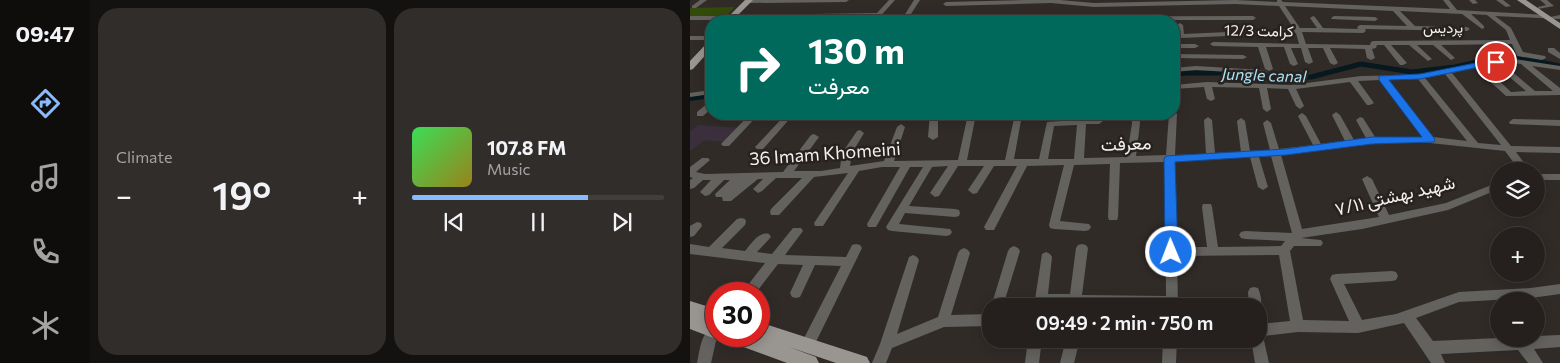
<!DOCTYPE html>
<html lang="en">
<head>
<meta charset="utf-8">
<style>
  :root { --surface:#25201e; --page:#312d2b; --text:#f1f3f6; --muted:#a3a3a4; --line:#423e3c; --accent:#88bafc }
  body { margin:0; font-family:Commissioner,Vazirmatn,sans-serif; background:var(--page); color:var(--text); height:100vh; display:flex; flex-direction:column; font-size:19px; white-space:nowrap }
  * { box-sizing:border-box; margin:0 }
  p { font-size:16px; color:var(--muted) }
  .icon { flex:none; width:28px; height:28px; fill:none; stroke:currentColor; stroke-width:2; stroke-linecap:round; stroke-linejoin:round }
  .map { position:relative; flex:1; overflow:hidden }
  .sheet { display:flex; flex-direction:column; gap:8px; padding:8px; background:#141210; width:600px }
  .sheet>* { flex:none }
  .banner { position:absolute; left:15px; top:15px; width:475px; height:105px; border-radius:20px; box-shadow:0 2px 12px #0003,0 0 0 1px var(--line); background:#00695c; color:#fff; overflow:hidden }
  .buttons { position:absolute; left:800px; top:162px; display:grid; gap:10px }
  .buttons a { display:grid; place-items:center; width:55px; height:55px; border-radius:50%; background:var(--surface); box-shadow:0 2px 12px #0003,0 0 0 1px var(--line); font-size:25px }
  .speed { position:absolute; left:15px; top:282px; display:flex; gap:10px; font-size:25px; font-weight:700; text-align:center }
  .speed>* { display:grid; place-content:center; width:65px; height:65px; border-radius:50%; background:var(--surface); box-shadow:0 2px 12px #0003,0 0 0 1px var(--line); line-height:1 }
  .speed .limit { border:8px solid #d22; background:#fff; color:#111 }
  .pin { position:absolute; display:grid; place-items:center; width:42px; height:42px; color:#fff; margin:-21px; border:2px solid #fff; border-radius:50%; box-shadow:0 1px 5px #0007 }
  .me { position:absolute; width:55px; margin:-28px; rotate:359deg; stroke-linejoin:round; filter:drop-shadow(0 0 4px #0008) }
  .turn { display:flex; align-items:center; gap:18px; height:105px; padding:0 20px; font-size:22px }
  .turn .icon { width:65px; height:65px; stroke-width:2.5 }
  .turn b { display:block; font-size:35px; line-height:42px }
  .big { font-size:38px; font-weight:600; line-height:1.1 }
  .sheet .card { flex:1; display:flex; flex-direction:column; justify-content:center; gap:8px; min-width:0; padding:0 18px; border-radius:20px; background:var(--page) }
  .song { display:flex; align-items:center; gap:15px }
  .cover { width:60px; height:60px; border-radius:8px; background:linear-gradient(135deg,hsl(130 70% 55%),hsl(50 70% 35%)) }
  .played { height:5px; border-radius:2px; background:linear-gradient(90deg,var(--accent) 70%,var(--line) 70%) }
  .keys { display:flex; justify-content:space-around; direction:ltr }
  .heat { display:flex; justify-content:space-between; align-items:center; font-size:28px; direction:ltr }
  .sheet .tiles { flex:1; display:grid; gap:8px; grid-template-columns:repeat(2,1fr) }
  .trip { position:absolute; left:292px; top:298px; width:285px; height:50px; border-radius:20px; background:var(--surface); box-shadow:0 2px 12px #0003,0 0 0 1px var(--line); font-weight:600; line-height:50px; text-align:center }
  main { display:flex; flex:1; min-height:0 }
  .menu { display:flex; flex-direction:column; width:90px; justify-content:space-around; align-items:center; background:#0f0d0c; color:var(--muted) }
  .menu .icon { width:35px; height:35px }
  .menu .active { color:var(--accent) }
  .menu b { font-size:22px; color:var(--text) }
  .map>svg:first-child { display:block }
</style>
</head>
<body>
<main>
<nav class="menu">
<b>09:47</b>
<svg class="icon active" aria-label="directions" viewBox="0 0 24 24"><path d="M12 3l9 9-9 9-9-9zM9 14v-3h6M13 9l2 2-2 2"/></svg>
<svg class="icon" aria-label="music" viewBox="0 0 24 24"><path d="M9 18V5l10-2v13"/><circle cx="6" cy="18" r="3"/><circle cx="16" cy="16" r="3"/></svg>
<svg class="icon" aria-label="phone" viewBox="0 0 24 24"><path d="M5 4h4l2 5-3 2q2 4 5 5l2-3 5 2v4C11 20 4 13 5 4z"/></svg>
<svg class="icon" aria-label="climate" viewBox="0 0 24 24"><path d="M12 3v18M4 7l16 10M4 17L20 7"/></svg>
</nav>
<section class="sheet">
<div class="tiles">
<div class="card"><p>Climate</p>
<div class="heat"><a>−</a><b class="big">19°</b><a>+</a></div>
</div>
<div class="card">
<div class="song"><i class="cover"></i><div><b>107.8 FM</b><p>Music</p></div></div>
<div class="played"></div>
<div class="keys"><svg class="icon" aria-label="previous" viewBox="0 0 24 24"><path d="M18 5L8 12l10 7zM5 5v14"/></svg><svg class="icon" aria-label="pause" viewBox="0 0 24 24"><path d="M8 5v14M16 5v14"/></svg><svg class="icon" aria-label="next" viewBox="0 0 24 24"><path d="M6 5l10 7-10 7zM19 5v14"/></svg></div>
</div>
</div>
</section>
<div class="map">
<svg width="870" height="363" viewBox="0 0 870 363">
  <rect width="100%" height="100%" fill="#312b28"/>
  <path fill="#3b2f3e" d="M8,125L49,128L35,142L15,140L0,151V132Z"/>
  <path fill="#334b0a" d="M45,7L35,17H0V8Z"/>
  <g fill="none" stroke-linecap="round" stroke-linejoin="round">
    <path stroke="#07191e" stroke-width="5" d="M484,75L494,73H534L596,79L621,77L671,64L722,72L765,67L809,57H826L870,66"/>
    <path stroke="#07191e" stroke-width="6" d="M0,98L21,95"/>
    <g fill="#63625f" fill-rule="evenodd">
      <path d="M10,0H17L6,8H2V6Z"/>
      <path d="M62,0H159L156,2L60,3L59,2Z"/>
      <path d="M199,0H205L187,20L185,21L182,19L183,17L48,19L45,17L48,15L187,13Z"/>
      <path d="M224,0H230L219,17L563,16L566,18L563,20H213L212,19Z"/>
      <path d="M333,0H370L404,3L545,0L587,2V0H591L593,2L760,9L753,0H759L767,10L857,15L860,17L870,15V19L805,16L821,28L833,52L855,56L856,58L852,60L827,56L822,44L751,45L765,58L761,60L743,45H727L742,59L738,61L719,45H701L717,63L713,65H710L694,45H687L686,48L682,49L685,58L681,60L677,58L675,49L640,48L648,63L644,65L640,63L633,48H618L623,62L619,64L615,62L611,48H601L608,64L604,66L600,64L594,47H576L583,69L579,71L575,69L568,47L523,46L520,44L523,42L609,44L606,33L491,38H484V34H487V25L490,23L493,25L494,34L604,29L589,6L545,4L404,7L361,3L256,6L253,4L256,2ZM595,6L703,11L717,26L670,25L667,27L668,29L633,28L625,17L623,16L620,18L627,28H610ZM710,11L772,14L792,29L794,28V26L781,14L797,15L816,30L820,40L683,41L681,42L680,45L616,44L612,32L673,33L676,31L675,29L777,31L780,29L777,27L725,26Z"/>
      <path d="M779,0H785L788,3L783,4Z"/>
      <path d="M806,0H813L821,6L816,7Z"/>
      <path d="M850,0H857L864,6L848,9V7L856,5Z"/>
      <path d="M0,16H42L45,18L42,20H0Z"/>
      <path d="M644,16L685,17L688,19L685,21L642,19L641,18Z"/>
      <rect x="0" y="36" width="21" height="4"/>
      <path d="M484,44H505L509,46L505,48H484Z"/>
      <path d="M858,48H864L870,53V59L858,52Z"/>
      <path d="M484,54L553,55L557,57L553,59L484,58Z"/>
      <path d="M824,59L870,66V70L842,66L870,88V95L816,96L794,76V72H800L821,92L836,91L804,64L762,73L821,146L870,147V153L826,152L840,171H830L815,151L740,143H682L591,155L612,229L689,217L672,179L677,176L682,179L699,215L756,203L809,182V189L758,210L672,229L611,238L631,240L633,243L631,246H604L600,251L613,320L659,321L640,279L642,275L646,274L702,271L706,272L708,276L706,280L702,281L654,284L672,320L706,314L769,292L841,288L870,284V294L841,298L769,302L726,318L743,341L809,338L846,339V336L870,335V347L844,349L853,363H838L828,350L751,354L755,363H741L714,323L668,333L608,332L573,336L579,363H565L561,339H569V324L600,321L589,255L487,256L488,306L356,305V306H344L352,254L356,252L360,254L362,257L358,294H380L386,248L388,245L392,244L396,245L398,248L392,295L476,296L475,162L430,163L428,217L427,220H419L418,217L420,164L384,165L370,221L399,224L401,227L399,230L395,231L364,229L360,228L359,225L374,165L337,166L304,230H296L294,227L327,166H304L287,193L283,194L278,190L294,166H268L249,196L245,197L240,193L258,166L242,167L219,206L265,209L269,210L270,213L269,216L265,217L215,213L209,224L260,229L262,232L260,235L256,236L202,231L198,230L196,227L233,167H220L186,227H178L177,224L210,167H192L169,171L133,226H125L124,223L158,173L124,177L89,215H81L80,212L81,209L112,178H86L72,191L68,193L63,189L73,179H68L41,201H33L32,197H26L25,194L40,180H34L19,195L15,196L10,192L21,180H13L4,188L0,189V180L3,178L0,177V167L12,158H18L20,160L6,172L15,174L93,172L121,135L124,134L129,137L104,171H131L150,168L152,153L167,131L170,130L174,133L162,153L160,166L194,161L207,127L211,124L215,127L204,161L268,160L278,114H286L277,160H315L325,114L332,115L324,159H349L357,122L387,120L388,114H396V119L409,118L413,121L409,124H396L394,158L437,157L442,123L441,114H449L450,123L446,156L476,155L479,114H484V112L487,114L485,155L516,154L514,120L518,117L522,120L525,153L551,152L547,121L551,118L555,121L560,151L580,150L573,123L577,120L581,123L589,149L623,145L608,116L612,113L616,116L631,144L655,141L642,115L646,112L650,115L664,140L676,138L666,120L670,117L673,118L685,137H733L690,80L668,81L684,103L680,105H677L660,82L606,89L614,106L610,109L606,106L598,89L577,88L581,109L577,112L573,109L569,88L522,87L525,99L521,101L517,99L514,87L484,89V85L517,82L601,85L671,76L730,75L802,60ZM824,63L831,64L863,91H845L813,64ZM755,74L811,145L788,143L735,78ZM728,79L777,141L743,137L697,80ZM387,125L384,159H358L364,126ZM581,156L602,233L555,231L551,232L549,235L551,238L555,239L595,241L591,246L528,247L522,207L521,204H513L512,207L517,247H487L485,161L560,157L568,187L573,190L578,187L569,157Z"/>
      <path d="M506,66L573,70L577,72L573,74L506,70L484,72V68Z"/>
      <path d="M21,90V94L0,97V93Z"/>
      <path d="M18,103H21V109L13,116H7V112Z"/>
      <path d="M60,114H69L39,146H33L31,144L33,142Z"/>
      <path d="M96,114H104L73,149H67L65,147L67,145Z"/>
      <path d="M210,114H218L213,118L210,117Z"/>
      <path d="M240,114H248V137L243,140L238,137Z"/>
      <path d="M358,114H366V115L362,118L359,117Z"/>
      <path d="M823,119L870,120V126L820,124L819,122Z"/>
      <rect x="846" y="174" width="24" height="6"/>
      <path d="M51,218L55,219L56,222L55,225L32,248L55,251C61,244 69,231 79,234L81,237L67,252L82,254L103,228H111L113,231L95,255L156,257L162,245L166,244L170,245L172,248L122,350L117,352L112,350L110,346L151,266L125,265L110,297L106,298L102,297L100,293L113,265L88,264L65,294H51L75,263L0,254V244L19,247L47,219Z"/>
      <path d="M7,222L11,223L12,226L4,236L0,237V226Z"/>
      <path d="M324,246L328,248L330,251L313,306L301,307L318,251L320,248Z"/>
      <path d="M274,248L278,250L280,253L261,315L301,314V326L254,327L202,348L196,363H182L190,344L219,257L223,255L227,257L229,260L207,334L248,317L268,253L270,250Z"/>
      <path d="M564,287L568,288C571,295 573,305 569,310V306H559L558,292L560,288Z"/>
      <path d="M26,325V336H30L26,341L21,363H7C10,350 11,330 26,325Z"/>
      <path d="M338,339H352L349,363H335Z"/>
      <path d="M376,339H390L384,363H370Z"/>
      <path d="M473,339H487L486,363H472Z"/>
    </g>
    <g fill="#999691" fill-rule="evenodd">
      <path d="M55,0H63L42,21H34Z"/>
      <path d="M827,0H836L870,23V29Z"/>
      <path d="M21,41V49L3,69L0,70V61L18,42Z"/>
      <path d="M0,301L26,309V323L13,319L26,324V336H32L26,339L0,329Z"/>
      <path d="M69,322L171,355L177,357L180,363H146L99,347L126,357L129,363H97L37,341L35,336H69Z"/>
    </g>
  </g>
  <path fill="#1a73e8" stroke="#114b97" d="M806,59L810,62L809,63L730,79L699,80L744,138L745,140L744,142L682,144L596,155L485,162L488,252L486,256L481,257L476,256L475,252L474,159L476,156L596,149L682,137H732L689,80V76L730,74Z"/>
  <g text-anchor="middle" stroke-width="5" stroke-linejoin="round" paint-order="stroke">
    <g font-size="15" fill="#f3f0ee" stroke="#27221f">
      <text transform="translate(753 28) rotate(-1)" y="5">پردیس</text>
      <text transform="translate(569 31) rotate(1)" y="5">کرامت 12/3</text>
    </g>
    <g font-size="16" font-style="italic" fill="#aae3f6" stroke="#27221f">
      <text transform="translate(574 75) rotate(2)" y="6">Jungle canal</text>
    </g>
    <g font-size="18" fill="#f3f0ee" stroke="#27221f">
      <text transform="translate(436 144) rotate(-2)" y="6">معرفت</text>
      <text transform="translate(135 154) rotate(-4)" y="6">36 Imam Khomeini</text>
      <text transform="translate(705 196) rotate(-13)" y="6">شهید بهشتی ۷/۱۱</text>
    </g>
  </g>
</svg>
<div class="buttons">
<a><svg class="icon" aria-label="layers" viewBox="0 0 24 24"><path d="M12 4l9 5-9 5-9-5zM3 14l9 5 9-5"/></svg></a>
<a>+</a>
<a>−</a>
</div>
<div class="speed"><div class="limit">30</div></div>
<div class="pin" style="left:806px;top:62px;background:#d93025"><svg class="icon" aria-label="arrive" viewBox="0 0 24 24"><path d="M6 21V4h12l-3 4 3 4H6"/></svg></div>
<svg class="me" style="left:481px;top:252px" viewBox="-20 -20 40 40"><circle r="17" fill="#1a73e8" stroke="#fff" stroke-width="3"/><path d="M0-11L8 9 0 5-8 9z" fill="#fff"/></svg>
<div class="trip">09:49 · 2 min · 750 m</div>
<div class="banner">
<div class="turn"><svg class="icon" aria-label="right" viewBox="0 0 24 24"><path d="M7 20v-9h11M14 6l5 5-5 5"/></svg><div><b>130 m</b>معرفت</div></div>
</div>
</div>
</main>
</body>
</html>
